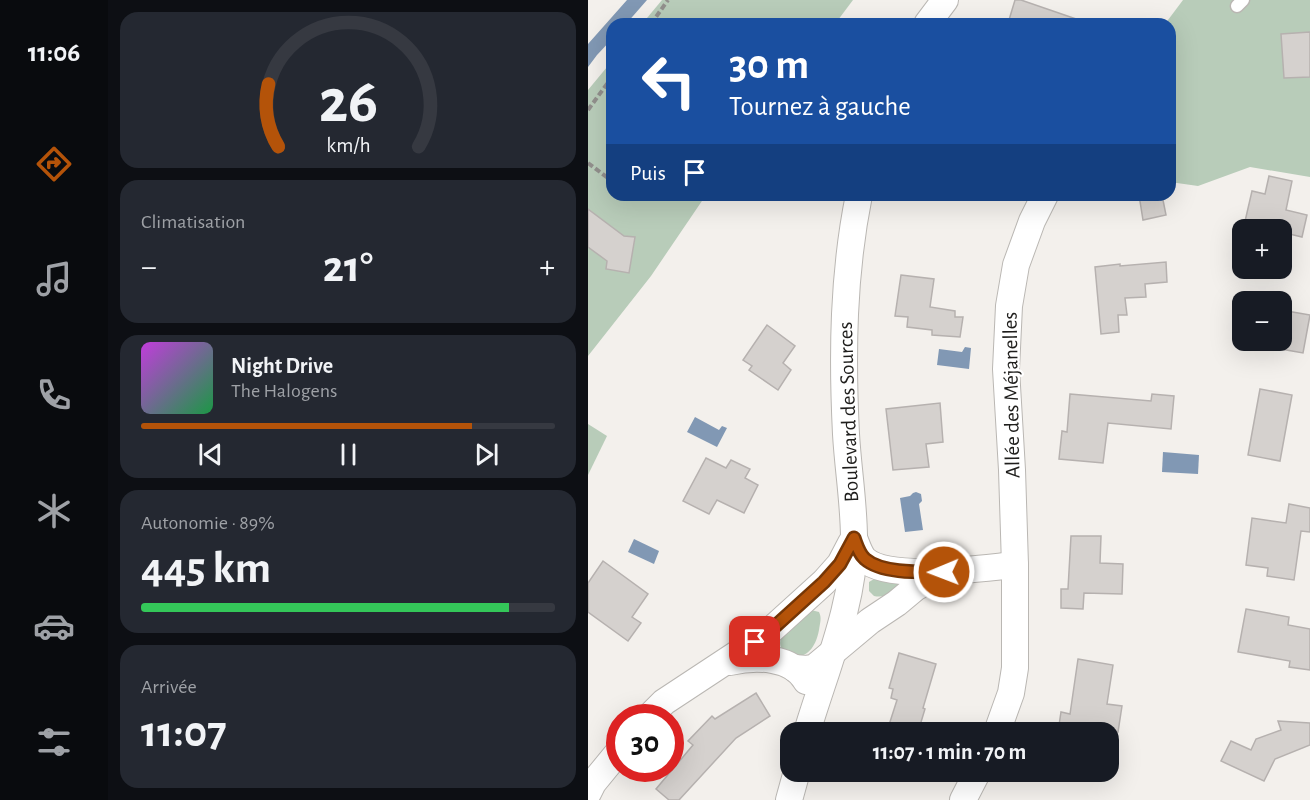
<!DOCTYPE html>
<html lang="fr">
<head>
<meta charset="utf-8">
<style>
  :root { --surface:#171b24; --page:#242831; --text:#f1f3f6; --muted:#9ea1a6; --line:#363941; --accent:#b45309 }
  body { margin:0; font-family:"Alegreya Sans",sans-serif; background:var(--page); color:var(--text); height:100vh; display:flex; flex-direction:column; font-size:22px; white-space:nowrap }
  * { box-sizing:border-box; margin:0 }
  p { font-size:20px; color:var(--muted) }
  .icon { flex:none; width:33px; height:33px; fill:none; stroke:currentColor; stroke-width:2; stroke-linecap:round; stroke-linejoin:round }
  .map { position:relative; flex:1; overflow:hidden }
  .drawer { display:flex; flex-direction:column; gap:12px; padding:12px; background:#0d0f14; width:480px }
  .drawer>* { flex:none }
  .guide { position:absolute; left:18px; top:18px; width:570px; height:183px; border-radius:18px; box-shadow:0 6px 24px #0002; background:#1a4fa0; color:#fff; overflow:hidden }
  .tools { position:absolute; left:644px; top:219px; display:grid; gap:12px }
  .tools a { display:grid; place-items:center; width:60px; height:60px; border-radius:12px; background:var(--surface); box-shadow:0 6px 24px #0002; font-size:30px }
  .speed { position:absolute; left:18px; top:704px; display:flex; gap:12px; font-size:30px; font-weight:700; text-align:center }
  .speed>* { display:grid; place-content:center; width:78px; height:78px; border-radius:50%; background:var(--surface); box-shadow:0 6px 24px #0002; line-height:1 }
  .speed .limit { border:9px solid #d22; background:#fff; color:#111 }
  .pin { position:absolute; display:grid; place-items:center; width:51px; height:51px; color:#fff; margin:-26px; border-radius:12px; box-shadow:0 3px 9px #0006 }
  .me { position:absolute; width:66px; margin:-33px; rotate:269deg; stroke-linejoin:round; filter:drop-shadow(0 0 4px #0008) }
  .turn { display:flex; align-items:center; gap:21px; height:126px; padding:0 24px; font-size:27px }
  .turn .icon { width:78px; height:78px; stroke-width:2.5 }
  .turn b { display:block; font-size:42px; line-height:51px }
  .then { display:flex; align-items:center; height:57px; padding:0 24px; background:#0003; gap:12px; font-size:22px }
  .big { font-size:45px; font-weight:600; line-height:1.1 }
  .drawer .tile { flex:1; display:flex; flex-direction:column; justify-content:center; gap:9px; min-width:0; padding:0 21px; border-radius:18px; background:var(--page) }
  .drawer .dial { align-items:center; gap:0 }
  .dial svg { height:156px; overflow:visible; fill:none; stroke:var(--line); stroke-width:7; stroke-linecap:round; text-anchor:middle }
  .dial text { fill:var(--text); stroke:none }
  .song { display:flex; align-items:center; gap:18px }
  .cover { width:72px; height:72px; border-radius:9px; background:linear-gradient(135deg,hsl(290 70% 55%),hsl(140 70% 35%)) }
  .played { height:6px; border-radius:3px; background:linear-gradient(90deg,var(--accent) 80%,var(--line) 80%) }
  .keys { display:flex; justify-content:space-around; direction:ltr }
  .heat { display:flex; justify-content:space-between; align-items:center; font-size:33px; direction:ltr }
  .charge { height:9px; border-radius:4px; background:linear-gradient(90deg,#34c759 89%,var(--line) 0) }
  .trip { position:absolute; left:192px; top:722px; width:339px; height:60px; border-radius:18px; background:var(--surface); box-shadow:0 6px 24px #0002; font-weight:600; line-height:60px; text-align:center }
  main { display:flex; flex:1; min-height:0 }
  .menu { display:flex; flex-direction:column; width:108px; justify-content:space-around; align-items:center; background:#090b0e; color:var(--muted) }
  .menu .icon { width:42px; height:42px }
  .menu .current { color:var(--accent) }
  .menu b { font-size:27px; color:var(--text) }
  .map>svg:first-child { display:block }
</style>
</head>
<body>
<main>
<nav class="menu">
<b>11:06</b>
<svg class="icon current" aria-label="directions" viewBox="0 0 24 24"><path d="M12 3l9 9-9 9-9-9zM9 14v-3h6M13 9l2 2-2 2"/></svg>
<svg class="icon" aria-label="music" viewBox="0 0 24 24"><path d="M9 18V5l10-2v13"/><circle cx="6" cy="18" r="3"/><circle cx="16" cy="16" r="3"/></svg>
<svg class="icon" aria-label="phone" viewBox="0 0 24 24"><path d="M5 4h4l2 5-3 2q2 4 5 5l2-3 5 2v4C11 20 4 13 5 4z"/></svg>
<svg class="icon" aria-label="climate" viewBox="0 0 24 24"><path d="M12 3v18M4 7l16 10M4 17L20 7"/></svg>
<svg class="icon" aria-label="car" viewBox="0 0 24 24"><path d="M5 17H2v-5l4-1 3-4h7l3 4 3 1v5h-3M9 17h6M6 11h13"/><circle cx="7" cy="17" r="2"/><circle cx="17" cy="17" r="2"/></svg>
<svg class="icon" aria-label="filters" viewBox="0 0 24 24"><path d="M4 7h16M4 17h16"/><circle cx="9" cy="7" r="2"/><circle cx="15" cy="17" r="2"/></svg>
</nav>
<section class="drawer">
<div class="tile dial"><svg viewBox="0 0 100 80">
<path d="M14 69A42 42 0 1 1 86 69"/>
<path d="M14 69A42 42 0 0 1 9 37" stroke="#b45309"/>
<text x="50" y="56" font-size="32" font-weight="700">26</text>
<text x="50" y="72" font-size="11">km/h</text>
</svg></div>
<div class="tile"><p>Climatisation</p>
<div class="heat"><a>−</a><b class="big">21°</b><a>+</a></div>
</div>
<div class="tile">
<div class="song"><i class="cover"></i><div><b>Night Drive</b><p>The Halogens</p></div></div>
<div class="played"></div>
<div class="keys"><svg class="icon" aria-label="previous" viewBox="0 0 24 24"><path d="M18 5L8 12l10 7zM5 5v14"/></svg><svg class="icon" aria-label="pause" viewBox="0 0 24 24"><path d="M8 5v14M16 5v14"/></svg><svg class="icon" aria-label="next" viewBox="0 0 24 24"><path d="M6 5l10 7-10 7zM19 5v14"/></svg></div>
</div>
<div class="tile"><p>Autonomie · 89%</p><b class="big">445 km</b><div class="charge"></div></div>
<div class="tile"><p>Arrivée</p><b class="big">11:07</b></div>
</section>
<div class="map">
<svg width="722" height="800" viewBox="0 0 722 800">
  <rect width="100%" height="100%" fill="#f3f0ec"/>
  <g fill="#b8ccb9">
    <path d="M74,0H265L247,24H54Z"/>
    <path d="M595,0H722V177L662,167L610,186L582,182V24H577Z"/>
    <path d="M24,61V195H118L63,276L0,356V90Z"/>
    <path d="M0,424L19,436L0,475Z"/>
    <path d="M297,577L316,582C307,590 299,599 286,596L281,591V582L286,579Z"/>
    <path d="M223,610L231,612C234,618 232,623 231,630C223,673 186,654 193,639C195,633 217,616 223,610Z"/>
  </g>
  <g fill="#8198b4">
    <path d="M39,0H59L38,24H24V39L9,55L0,67V44Z"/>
    <path d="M377,347L383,348L381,369L349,365L351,349L374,352Z"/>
    <path d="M107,417L131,430L134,426L139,428L129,447L99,432Z"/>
    <path d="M575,452L611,455L610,474L574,472Z"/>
    <path d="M328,492L333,494L334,501L331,504L335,530L317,532L312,498L322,496L325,493Z"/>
    <path d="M46,539L71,551L66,564L40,552Z"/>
  </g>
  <g fill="#d5d1ce" stroke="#b6b1af" stroke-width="1.5">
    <path d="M427,0H433L494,21L493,24H427V21L421,20Z"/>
    <path d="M722,32V77L696,78L693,34Z"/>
    <path d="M681,176L704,181L698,210L719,215L714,237L693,232V230H655L664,191L677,194Z"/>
    <path d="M551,195H574L578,215L555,220Z"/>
    <path d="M0,209L36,236L47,237L41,273L18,269L19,261L0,247Z"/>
    <path d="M578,262L579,282L557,284L558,297L537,298L539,315H530L531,332L513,334L507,267L532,264V266Z"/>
    <path d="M313,275L346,279L342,307L367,311V317H375L372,337L344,335V330L319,327L320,317L307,316Z"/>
    <path d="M693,310L722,315L715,353L693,349Z"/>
    <path d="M179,325L207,346L195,363L203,370L190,390L161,370L164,366L155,360Z"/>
    <path d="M672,389L704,395L692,461L660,455Z"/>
    <path d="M482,394L563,401L564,394L586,396L583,429L520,423L515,463L471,459L474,431L479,432Z"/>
    <path d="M352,403L355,442L338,444L341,467L305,470L298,409Z"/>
    <path d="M118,458L138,468L143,460L162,469L157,478L170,485L156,513L129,500L121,514L95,501Z"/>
    <path d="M701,504L722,508V532L713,531L706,580L679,576L680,568L658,565L664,518L698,523Z"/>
    <path d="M483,536H513L512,563L535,564L534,594L496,593L495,609L473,608V589H480Z"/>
    <path d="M15,561L60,594L44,617L53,623L40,641L0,612V583Z"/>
    <path d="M658,609L701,617L700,625L722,629V670L701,667L702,661L650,652Z"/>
    <path d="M311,653L348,664L335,708L337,709L330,732H324L301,725L309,700L303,698L305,689L301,688Z"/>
    <path d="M490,659L525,665L519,704L534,706L530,732H470L473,712L482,714Z"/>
    <path d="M168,693L182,716L148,738L91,800H81L68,789L105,745L100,741L124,716L127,719Z"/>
    <path d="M690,721L722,723V745L687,759L676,781L633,761L643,741L663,750L668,739L693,730Z"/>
  </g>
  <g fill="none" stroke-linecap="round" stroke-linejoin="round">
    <g stroke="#bab7b3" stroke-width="15">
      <path id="lane" d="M649,6L655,0"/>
    </g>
    <g stroke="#bab7b3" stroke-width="28">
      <g id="street">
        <path d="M339,24L357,0"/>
        <path d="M266,538C269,545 271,553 276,559C300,582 394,568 427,565"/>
        <path d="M142,662C167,656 204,656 218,681"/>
        <path d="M206,668L219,669L227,667L282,621L309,603L327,588L356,571"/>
        <path d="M61,717L76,702L167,642L183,630L236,582L252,564L263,543"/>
        <path d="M219,732C237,671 267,602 266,539C266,504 260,469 258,434C254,354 255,274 271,195"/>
        <path d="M409,732L423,693L427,668V565L424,470L418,369L421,306L428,265L444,221L457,195"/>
        <path d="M0,793L5,783L32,750"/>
        <path d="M201,800L209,771"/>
        <path d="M375,800L390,771"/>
      </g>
    </g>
    <g stroke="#918f8c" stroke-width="4" stroke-dasharray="6 3" stroke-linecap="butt">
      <path d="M63,24L80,0"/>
      <path d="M0,110L24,77"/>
      <path d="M0,163L24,181"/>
      <path d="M44,195L48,198"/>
    </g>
    <use href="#lane" stroke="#fff" stroke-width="12"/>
    <use href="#street" stroke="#fff" stroke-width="26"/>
  </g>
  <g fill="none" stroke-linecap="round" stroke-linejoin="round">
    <g stroke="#753606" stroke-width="15">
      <path id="route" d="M167,642L183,630L236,582L252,564L266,538C269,546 271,554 277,559C294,574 335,572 356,572"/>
    </g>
    <use href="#route" stroke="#b45309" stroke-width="10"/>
  </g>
  <g text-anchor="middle" stroke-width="4.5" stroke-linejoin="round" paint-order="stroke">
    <g font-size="21" fill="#1f1e1c" stroke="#fff">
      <text transform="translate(423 395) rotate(-91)" y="7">Allée des Méjanelles</text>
      <text transform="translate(260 412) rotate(-92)" y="7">Boulevard des Sources</text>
    </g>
  </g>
</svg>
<div class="tools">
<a>+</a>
<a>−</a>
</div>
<div class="speed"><div class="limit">30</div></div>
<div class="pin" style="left:167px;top:642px;background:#d93025"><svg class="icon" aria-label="arrive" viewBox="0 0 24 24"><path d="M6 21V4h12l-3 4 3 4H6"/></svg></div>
<svg class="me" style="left:356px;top:572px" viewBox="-20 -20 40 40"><circle r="17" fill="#b45309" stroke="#fff" stroke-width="3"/><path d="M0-11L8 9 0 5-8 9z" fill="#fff"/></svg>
<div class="trip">11:07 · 1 min · 70 m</div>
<div class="guide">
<div class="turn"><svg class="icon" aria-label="left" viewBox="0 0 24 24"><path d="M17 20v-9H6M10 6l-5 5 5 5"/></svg><div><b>30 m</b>Tournez à gauche</div></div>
<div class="then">Puis<svg class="icon" aria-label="arrive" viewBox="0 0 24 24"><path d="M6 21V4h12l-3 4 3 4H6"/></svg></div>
</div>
</div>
</main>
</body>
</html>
